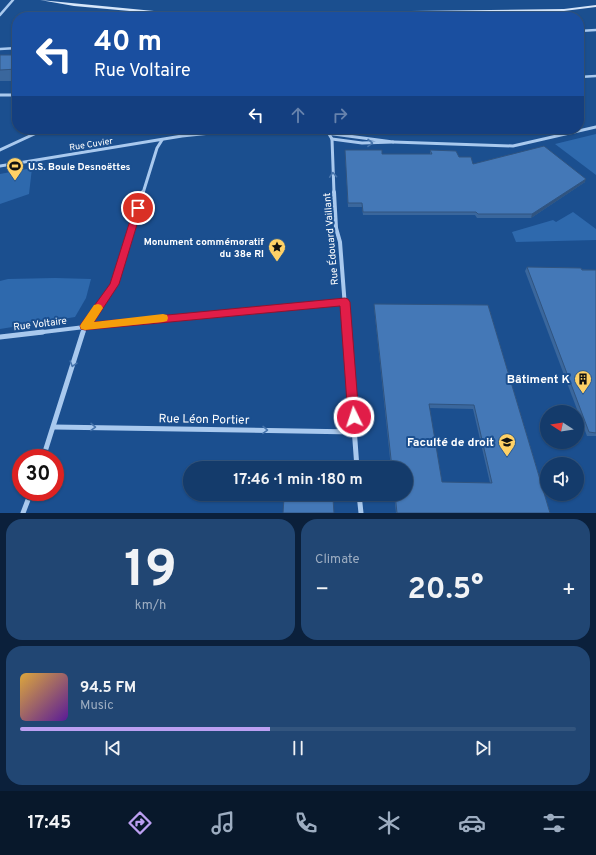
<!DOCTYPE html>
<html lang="en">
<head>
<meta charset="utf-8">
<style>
  :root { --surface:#143b6b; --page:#214673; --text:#f1f3f6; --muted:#9dadc1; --line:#33557e; --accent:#bca0f2 }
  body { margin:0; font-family:Overpass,sans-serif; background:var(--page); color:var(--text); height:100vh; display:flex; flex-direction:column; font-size:15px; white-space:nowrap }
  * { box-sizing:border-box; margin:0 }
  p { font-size:13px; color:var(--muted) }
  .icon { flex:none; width:22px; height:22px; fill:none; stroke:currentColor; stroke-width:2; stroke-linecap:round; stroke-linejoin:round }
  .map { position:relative; height:513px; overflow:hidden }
  .drawer { display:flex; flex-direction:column; gap:6px; padding:6px; background:#0b203b; flex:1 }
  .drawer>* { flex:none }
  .banner { position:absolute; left:12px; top:12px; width:572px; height:122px; border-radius:16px; box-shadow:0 1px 3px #0004,0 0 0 1px var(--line); background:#1a4fa0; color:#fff; overflow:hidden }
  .needle { width:26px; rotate:282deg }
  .tools { position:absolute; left:540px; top:405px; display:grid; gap:8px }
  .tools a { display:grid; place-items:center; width:44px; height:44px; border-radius:50%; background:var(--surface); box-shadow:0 1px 3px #0004,0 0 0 1px var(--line); font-size:20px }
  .speed { position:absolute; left:12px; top:449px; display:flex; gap:8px; font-size:20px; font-weight:700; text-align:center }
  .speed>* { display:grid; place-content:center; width:52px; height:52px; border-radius:50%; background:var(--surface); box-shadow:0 1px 3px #0004,0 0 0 1px var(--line); line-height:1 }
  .speed .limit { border:6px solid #d22; background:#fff; color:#111 }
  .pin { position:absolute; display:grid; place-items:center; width:34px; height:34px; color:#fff; margin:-17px; border:2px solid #fff; border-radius:50%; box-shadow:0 1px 4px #0007 }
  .me { position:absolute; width:44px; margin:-22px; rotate:356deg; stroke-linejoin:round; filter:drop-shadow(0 0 3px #0008) }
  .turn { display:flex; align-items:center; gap:14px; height:84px; padding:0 16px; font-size:18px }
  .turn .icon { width:52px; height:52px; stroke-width:2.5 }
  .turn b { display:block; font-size:28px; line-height:34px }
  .lanes { display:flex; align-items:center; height:38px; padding:0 16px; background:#0003; justify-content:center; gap:20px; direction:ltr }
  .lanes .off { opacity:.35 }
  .big { font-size:30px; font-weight:700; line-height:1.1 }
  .drawer .card { flex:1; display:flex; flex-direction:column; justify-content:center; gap:6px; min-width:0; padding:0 14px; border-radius:16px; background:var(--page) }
  .drawer .dial { align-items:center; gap:0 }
  .dial b { font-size:52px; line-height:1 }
  .song { display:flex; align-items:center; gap:12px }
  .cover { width:48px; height:48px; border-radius:6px; background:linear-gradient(135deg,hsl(40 70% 55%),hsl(270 70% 35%)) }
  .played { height:4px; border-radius:2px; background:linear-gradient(90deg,var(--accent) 45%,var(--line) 45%) }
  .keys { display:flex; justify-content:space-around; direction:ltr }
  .heat { display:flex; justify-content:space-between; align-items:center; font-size:22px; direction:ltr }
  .drawer .tiles { flex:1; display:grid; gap:6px; grid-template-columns:1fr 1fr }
  .card:last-child { grid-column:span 2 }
  .trip { position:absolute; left:183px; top:461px; width:230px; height:40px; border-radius:20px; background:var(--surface); box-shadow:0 1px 3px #0004,0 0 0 1px var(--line); font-weight:700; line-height:40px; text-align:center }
  .menu { display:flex; height:64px; justify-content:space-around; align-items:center; background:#08182b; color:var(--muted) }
  .menu .icon { width:28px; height:28px }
  .menu .active { color:var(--accent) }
  .menu b { font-size:18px; color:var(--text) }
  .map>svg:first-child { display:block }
</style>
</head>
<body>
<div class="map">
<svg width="596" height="513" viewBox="0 0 596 513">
  <rect width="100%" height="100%" fill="#1b4f8f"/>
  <g fill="#2e69ad">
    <path d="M596,134V175L555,144Z"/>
    <path d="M32,168L29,194L0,204V174Z"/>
    <path d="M573,212L596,229V240L516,242L512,232L553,220L556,222Z"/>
    <path d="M55,278L91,279L86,298L75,317L0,329V281L8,279Z"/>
  </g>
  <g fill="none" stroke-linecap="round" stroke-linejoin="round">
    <g stroke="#a9c9ee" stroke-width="2.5">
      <path d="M0,15L13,0"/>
      <path d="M579,31L596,30"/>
      <path d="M0,49L17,48"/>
      <path d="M579,77L596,76"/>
    </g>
    <g stroke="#a9c9ee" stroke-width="3">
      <path d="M0,95H17"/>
      <path d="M326,129L332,139L334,193"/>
      <path d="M393,142L513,146L596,127"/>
      <path d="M0,150L45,129"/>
      <path d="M0,166L182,136L249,129L311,131L393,142L362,143L332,139"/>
      <path d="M143,193L157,148L162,140"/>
    </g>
    <g stroke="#a9c9ee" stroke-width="4">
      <path d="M334,192L336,228L340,242L347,333"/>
      <path d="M35,333L126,322L345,302"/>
      <path d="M83,333L85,326L114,284L143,192"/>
    </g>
    <g stroke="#a9c9ee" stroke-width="5">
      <path d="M347,332L357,468"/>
      <path d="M0,337L43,332"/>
      <path d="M54,427L355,432"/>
      <path d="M43,458L83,332"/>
      <path d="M359,494L361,513"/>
      <path d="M23,513L31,492"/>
    </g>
    <path fill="#d6e6fa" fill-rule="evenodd" d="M40,0L185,14L564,9L596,5V7L564,11L185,16L74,6Z"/>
  </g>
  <g fill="#3a679d" fill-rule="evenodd">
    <rect x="0" y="55" width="17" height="26"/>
    <path d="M345,150L382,154H430V150L459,157L473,164L585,182L531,218H477L475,215H363L362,207H348Z"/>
    <path d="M527,267L596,270V436H587L525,271Z"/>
    <path d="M374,304L488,305L550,513H396L394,494H406V468H391L374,307ZM429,408L473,409L490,483L442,482Z"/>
  </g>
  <path fill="#305480" d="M586,179L585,182L531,218L532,214Z"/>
  <g fill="#4478b7" stroke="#305480" fill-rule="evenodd">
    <path d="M0,55H17V69L0,70Z"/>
    <path d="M544,146L586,179L532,214H478L476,212H363L362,203H348L345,150H382V154H432L430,150L456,151L459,157H471L473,164Z"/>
    <path d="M527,267L581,268L582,270H596V433L589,432Z"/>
    <path d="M374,304L488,305L550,513H397L395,494H406V468H392ZM429,404L474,405L492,483L442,482Z"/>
    <path d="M284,498L333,499L334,513H283Z"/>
  </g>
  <defs><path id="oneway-chevron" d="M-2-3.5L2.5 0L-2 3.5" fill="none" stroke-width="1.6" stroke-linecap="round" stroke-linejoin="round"/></defs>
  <g stroke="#4674ac">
    <use href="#oneway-chevron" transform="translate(370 143) rotate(1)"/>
    <use href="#oneway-chevron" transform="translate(333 175) rotate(-94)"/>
    <use href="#oneway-chevron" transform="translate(73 364) rotate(107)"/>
    <use href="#oneway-chevron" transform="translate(93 427) rotate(1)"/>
    <use href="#oneway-chevron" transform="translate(265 430) rotate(1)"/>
  </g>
  <path fill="#e11d48" stroke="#92132f" d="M138,206L142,208L119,284L94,322L345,298L348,299L350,302L359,417L358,421L354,422L349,421L348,417L340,306L85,330L81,329L80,326L81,324L110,284L134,208Z"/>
  <path fill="#f59e0b" d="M98,304L101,305L103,308L94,322L163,314L167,315L168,318L167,321L163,322L85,330L81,329L80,326L81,324L94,305Z"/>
  <defs>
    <g id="stadium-pin" transform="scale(0.9)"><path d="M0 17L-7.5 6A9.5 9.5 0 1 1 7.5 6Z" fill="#ffd166" stroke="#1b4f8f"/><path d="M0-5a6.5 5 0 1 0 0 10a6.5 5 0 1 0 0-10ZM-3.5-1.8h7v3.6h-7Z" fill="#111"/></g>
    <g id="sight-pin" transform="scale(0.9)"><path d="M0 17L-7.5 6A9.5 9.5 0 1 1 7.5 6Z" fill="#ffd166" stroke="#1b4f8f"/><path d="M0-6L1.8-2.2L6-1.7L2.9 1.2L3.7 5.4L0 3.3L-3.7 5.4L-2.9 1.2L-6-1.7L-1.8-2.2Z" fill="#111"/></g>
    <g id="building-pin" transform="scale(0.9)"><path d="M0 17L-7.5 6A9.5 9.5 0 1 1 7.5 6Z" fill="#ffd166" stroke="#1b4f8f"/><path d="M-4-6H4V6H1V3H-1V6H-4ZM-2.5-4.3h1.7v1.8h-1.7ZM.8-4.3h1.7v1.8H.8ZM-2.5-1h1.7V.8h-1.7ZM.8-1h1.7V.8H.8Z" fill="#111"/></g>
    <g id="university-pin" transform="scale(0.9)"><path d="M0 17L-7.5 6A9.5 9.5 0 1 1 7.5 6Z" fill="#ffd166" stroke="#1b4f8f"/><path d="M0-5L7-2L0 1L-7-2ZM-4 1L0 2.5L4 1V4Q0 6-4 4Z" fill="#111"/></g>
  </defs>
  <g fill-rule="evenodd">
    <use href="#stadium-pin" x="15" y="166"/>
    <use href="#sight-pin" x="277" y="247"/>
    <use href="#building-pin" x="583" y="379"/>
    <use href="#university-pin" x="507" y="442"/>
  </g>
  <g text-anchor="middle" stroke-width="4" stroke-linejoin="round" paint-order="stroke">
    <g font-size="9" fill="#fff" stroke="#1b4f8f">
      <text transform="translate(91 144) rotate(-9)" y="3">Rue Cuvier</text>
    </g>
    <g font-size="10" font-weight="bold" fill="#fff" stroke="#1b4f8f" text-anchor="start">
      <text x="28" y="170">U.S. Boule Desnoëttes</text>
      <text x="264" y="245" text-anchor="end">Monument commémoratif<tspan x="264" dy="12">du 38e RI</tspan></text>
    </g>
    <g font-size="10" fill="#fff" stroke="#1b4f8f">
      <text transform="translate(330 239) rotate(-95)" y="4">Rue Édouard Vaillant</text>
      <text transform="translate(40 323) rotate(-7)" y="4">Rue Voltaire</text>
    </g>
    <g font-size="12" font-weight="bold" fill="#fff" stroke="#1b4f8f" text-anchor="end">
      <text x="570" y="383">Bâtiment K</text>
      <text x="494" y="446">Faculté de droit</text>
    </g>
    <g font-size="12" fill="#fff" stroke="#1b4f8f">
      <text transform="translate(204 419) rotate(1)" y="4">Rue Léon Portier</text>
    </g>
  </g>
</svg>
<div class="tools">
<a><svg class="needle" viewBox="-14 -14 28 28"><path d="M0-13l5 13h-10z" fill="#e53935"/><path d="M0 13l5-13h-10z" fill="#9dadc1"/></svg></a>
<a><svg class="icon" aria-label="sound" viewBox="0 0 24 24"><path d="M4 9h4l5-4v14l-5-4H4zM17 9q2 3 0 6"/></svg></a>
</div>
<div class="speed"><div class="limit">30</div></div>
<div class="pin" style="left:138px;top:208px;background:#d93025"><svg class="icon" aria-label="arrive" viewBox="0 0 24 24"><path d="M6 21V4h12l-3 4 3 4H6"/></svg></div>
<svg class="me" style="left:354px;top:417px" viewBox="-20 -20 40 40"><circle r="17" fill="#e11d48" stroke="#fff" stroke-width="3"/><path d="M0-11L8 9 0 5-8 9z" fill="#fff"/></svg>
<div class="trip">17:46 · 1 min · 180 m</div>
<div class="banner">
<div class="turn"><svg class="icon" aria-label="left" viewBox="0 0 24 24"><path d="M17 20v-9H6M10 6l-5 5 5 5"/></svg><div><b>40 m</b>Rue Voltaire</div></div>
<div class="lanes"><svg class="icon" aria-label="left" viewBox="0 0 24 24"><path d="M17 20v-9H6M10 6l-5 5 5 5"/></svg><svg class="icon off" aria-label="ahead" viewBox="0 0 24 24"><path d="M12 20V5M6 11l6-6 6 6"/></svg><svg class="icon off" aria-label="right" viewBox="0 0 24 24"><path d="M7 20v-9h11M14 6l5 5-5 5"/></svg></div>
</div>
</div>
<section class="drawer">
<div class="tiles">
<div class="card dial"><b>19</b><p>km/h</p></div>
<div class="card"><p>Climate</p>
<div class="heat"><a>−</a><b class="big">20.5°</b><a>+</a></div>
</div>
<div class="card">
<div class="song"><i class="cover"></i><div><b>94.5 FM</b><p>Music</p></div></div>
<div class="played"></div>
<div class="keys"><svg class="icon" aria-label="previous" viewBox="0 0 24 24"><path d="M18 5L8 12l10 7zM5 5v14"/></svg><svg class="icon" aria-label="pause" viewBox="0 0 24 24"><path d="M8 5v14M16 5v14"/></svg><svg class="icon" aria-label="next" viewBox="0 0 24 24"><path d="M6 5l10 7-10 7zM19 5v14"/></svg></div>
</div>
</div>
</section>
<nav class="menu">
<b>17:45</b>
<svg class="icon active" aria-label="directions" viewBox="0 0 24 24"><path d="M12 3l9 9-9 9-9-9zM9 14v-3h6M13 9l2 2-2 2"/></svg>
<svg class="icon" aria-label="music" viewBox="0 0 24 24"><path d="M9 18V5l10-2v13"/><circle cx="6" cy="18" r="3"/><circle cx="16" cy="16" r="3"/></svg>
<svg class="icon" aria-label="phone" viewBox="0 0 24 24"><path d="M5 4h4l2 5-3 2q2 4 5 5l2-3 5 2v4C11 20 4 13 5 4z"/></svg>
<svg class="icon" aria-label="climate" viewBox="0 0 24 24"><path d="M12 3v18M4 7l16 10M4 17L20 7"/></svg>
<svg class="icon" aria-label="car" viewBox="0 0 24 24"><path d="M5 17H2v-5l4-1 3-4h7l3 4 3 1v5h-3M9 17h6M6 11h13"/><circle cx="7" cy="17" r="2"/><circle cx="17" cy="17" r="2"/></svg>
<svg class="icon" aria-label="filters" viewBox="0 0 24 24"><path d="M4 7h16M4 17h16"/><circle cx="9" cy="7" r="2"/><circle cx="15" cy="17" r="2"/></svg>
</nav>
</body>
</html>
